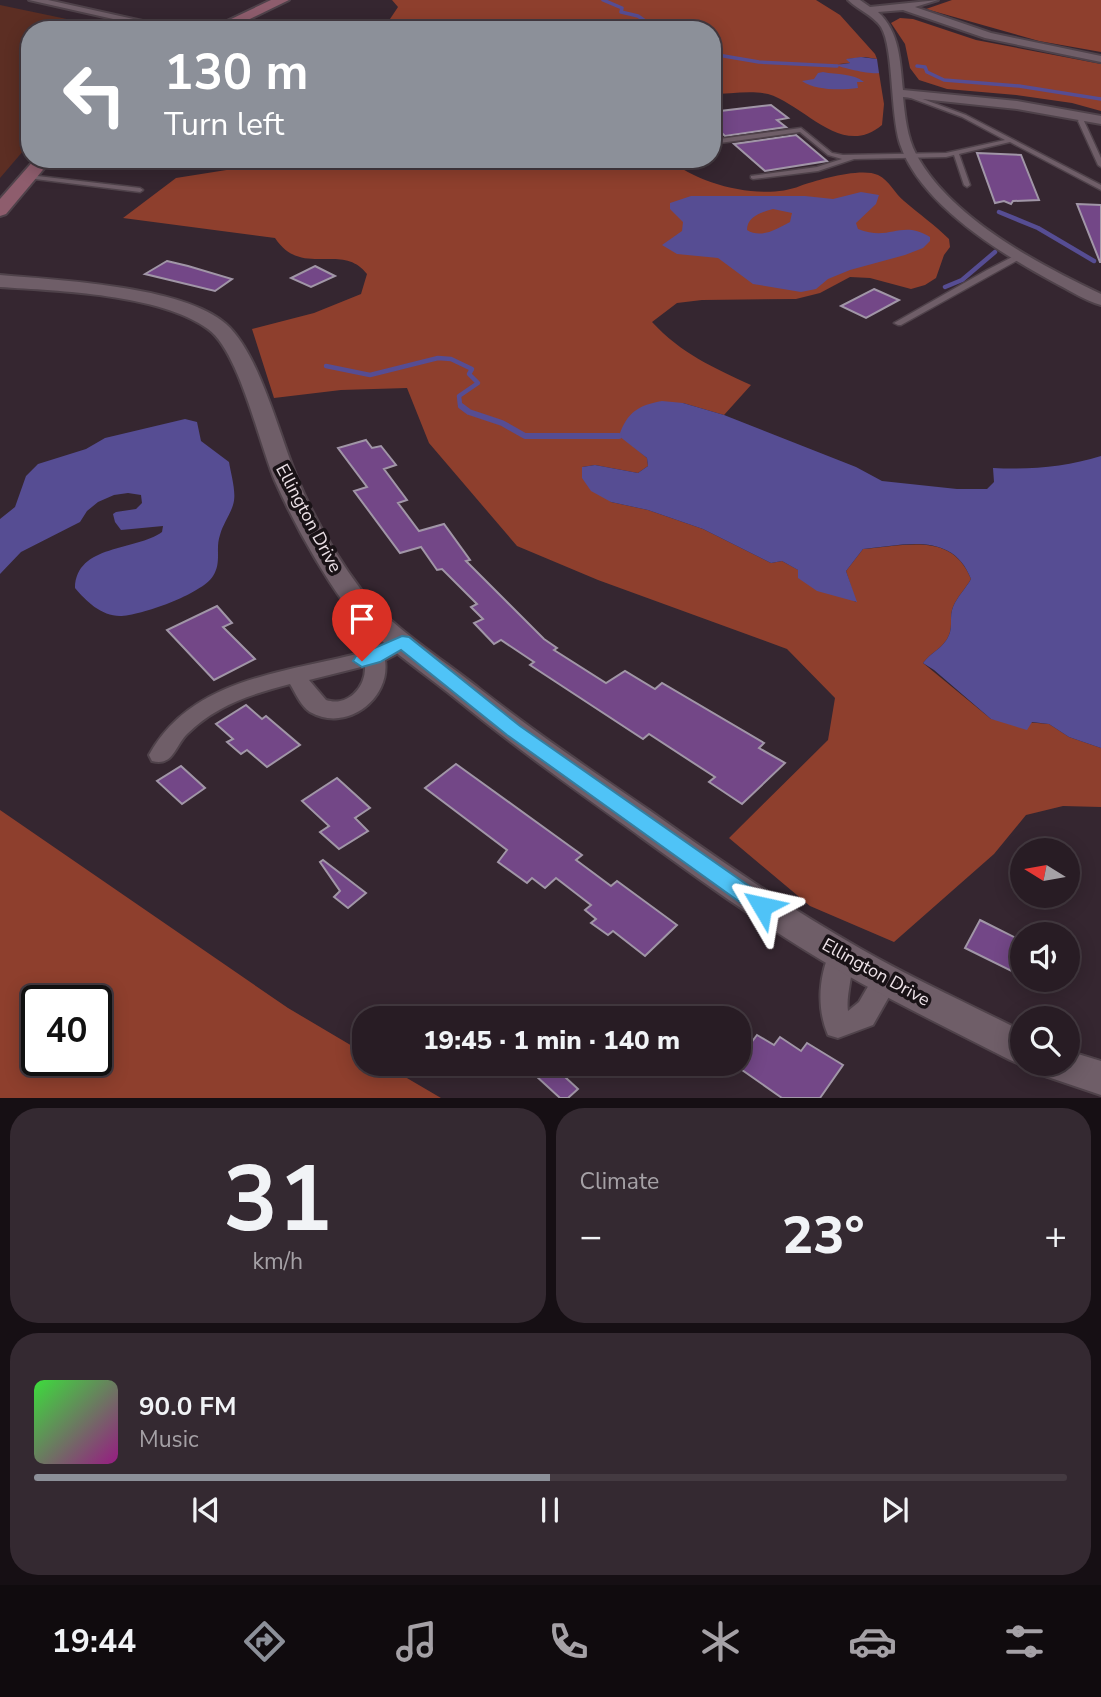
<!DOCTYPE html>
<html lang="en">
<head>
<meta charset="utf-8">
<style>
  :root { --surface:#281c24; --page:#342931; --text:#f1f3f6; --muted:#a5a1a6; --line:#443a41; --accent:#8c9099 }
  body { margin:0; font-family:"Nunito Sans",sans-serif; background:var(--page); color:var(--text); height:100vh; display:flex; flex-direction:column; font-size:26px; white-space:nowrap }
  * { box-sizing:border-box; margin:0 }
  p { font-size:23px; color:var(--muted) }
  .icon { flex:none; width:38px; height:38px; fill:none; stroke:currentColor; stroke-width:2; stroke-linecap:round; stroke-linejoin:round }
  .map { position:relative; height:1098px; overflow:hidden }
  .side { display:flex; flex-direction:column; gap:10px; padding:10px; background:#160f14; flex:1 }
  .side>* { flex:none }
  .banner { position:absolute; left:21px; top:21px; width:700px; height:147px; border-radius:28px; box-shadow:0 4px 18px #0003,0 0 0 2px var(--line); background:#8c9099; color:#fff; overflow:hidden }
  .needle { width:46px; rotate:281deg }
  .buttons { position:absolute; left:1010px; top:838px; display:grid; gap:14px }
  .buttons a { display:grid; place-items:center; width:70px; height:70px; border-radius:50%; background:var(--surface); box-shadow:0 4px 18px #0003,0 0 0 2px var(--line); font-size:35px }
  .speed { position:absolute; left:21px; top:985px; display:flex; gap:14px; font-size:35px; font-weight:700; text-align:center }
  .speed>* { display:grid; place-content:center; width:91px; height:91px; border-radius:50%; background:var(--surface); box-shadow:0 4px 18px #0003,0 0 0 2px var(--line); line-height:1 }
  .speed .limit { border:4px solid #111; border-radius:10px; background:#fff; color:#111 }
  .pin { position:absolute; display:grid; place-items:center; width:60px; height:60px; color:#fff; margin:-72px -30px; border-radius:50% 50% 50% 0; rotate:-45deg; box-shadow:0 0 7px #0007 }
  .pin .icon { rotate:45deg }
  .me { position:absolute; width:77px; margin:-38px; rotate:306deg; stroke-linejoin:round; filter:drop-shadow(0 0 5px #0008) }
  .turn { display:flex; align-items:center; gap:24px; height:147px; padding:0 28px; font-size:32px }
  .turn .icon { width:91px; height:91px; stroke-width:2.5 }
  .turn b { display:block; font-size:49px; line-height:60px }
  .big { font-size:52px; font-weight:800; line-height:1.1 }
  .side .tile { flex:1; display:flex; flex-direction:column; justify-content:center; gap:10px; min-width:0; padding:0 24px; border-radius:28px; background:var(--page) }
  .side .dial { align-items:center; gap:0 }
  .dial b { font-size:91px; line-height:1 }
  .song { display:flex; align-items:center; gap:21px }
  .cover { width:84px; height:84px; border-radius:10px; background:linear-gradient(135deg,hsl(120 70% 55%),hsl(310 70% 35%)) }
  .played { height:7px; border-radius:4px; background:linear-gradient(90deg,var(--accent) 50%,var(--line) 50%) }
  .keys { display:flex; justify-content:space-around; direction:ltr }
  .heat { display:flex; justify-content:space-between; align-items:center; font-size:38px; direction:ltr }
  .side .tiles { flex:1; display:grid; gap:10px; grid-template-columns:1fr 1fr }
  .tile:last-child { grid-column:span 2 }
  .trip { position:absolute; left:352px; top:1006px; width:399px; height:70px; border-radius:28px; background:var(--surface); box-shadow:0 4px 18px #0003,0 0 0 2px var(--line); font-weight:800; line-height:70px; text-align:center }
  .tab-bar { display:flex; height:112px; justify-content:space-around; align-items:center; background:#100b0e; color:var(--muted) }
  .tab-bar .icon { width:49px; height:49px }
  .tab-bar .on { color:var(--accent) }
  .tab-bar b { font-size:32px; color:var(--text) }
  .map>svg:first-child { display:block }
</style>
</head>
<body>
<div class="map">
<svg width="1101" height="1099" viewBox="0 0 1101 1099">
  <rect width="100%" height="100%" fill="#352630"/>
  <path fill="#5c2e23" d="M0,5L119,30H30V143L0,178Z"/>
  <g fill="#8e3f2d" fill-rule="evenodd">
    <path d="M392,0H816L840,15L875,54L877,59L865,57L848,59L850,63L839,64L879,73L884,104L882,125C842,159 805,105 768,94C751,90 729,94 712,94V30H470L468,26L439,21L390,19L398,7Z"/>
    <path d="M952,0H1101V52L1039,41L926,9Z"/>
    <path d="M900,18L913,19L976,40L1101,64V111L1072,103L1016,95L947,89L919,80L910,68L905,44L891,23Z"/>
    <path d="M243,159H669C698,185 763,201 800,186C817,180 861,167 878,175C889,180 895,194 904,201C919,214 935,225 949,239L950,247L944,255L936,278L925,285L911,289L870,278L850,277L820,293L796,299L702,300L677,303L652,322C682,354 712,367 751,385L724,415L683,403L620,435L647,458L648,466L638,473L595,465L582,467L611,502L648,510L703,529L771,563L782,561L856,602L846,571L863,549C905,546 952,531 971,579C966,588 957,597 953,607C949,616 953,626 949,635C944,648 931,652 923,663L991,719L1049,724L1069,737L1101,748V807L1063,806L1026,815L994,854L894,942L810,906L729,838L828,740L835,698L787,649L598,580L517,546L429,443L407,388L341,390L274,398L252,329L314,313L361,294L367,274C342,241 302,279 275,238L123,218L176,178L239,168Z"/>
    <path d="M0,810L288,1008L364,1053V1064H383L441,1098H0ZM96,1001V1060H37V1001Z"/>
  </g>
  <g fill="#564d93" fill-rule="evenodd">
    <path d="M861,57L877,59L879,73C873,75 842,68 836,65L850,63L846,59Z"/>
    <path d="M823,72C837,75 853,73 864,82H857L858,88C842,90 816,91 802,81L814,79L818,73Z"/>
    <path d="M861,192L879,195L876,204L856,223L858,229C891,242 900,219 930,237V241L923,248L905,255L850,270L828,279L816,289L801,292L753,284L718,258L677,254L662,245L682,231L683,222L670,209V203L691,196H805L833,199ZM773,209L792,213L790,222C777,229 761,239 747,230C747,216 762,212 773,209Z"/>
    <path d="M662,401L683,403L724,415L856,467L882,481L957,489H987L994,482L993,468C1030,470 1066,467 1101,456V748L1069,737L1049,724L1032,722L1027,730L991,719L934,670L923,663C931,652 944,648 949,635C953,626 949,616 953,607C957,597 966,588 971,579C953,531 904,545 863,549L846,571L857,602L817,591L798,578V570L782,561L771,563L703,529L648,510L611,502L591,491L582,478V467L595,465L638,473L648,466L647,458L619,436C627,412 639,405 662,401Z"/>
    <path d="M185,419L197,422L201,441L229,462C231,475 237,493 233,505C230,515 223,524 220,535C215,549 222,562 213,576C202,594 140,616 120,616C101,616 86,601 75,588C76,544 136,551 162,532L163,526L121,530L115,522L113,514L116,512L136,509L142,503L141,495L128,493L114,495L98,502L87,511L80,522L21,552L0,574V519L15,507L26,476L38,464L86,449L105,438Z"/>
  </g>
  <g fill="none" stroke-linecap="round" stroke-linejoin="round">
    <g stroke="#564d93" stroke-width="3.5">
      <path d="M603,0L622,8L621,12L638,16L658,30"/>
      <path d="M712,54L759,62L837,66"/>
      <path d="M917,66L925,67L927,72L944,80L1019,86L1101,99"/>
    </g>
    <g stroke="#564d93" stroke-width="4.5">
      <path d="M999,212L1038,228L1094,261"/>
      <path d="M945,287L962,280L995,252"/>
      <path d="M326,366L370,375L438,358L451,359L472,369L469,374L478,383L459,396L460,405L463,408"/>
    </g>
    <path stroke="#564d93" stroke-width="6" d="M461,406L469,412L502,423L525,436H619"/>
  </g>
  <g fill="#734787" stroke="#a196a7" stroke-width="2">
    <path d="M771,105L788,118L777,120L786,127L725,136L712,124V112Z"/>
    <path d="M796,135L827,161L765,171L734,144Z"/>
    <path d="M977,153L1021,155L1039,200L1013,201L1011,204L1004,201L995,203Z"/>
    <path d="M1077,204L1101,205V262H1100Z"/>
    <path d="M167,261L188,266L232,279L215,291L145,274Z"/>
    <path d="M315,266L335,276L311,287L291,278Z"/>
    <path d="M874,289L899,300L866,318L841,306Z"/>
    <path d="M366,440L372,448L381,446L396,465L384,469L407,500L398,503L419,531L444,524L470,560L466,561L544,639L557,648L554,650L606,683L625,671L655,689L662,683L764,743L759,748L785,763L742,804L709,782L715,777L649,734L643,739L530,665L534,662L501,640L494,644L474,623L483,619L471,607L477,604L442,569L437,570L421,547L400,553L354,491L367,487L338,448Z"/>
    <path d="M217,606L232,623L223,627L255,659L214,680L167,630Z"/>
    <path d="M246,705L262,719L266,716L300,745L267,767L247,750L241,754L227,742L233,739L216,724Z"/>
    <path d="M456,764L582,855L576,860L611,886L617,881L677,925L645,956L613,931L608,935L591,923L596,919L585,910L591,905L556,878L545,888L532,878L527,883L498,862L507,850L425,788Z"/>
    <path d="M181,766L205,788L182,804L157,781Z"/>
    <path d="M337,778L370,808L355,818L368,831L339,849L320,832L329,826L302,801Z"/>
    <path d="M323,860L366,893L348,908L334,897L340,891L320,862Z"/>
    <path d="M980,920L1022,941V976L965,948Z"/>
    <path d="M757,1035L774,1045L780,1037L801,1051L807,1043L843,1065L820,1098H782L735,1065L738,1064V1060Z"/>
    <path d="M523,1064H551L578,1089L568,1098H560Z"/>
  </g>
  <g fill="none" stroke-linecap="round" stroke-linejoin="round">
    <g stroke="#4f424a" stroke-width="3">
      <g id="service">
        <path d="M908,95H912L966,115L1101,185V190L1010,142L959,154L970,185L967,187L964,185L954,155L946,157L854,159L818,171L753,179L751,178V176L817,167L842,159L828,155L800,132L712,144V140L801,128L832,153L843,155L946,153L1005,140L962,117L908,97Z"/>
        <path d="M1082,115L1087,116L1084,121L1101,158V167L1098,165L1078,121Z"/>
        <path d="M29,175L140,188L143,190L140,192L27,178L26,177Z"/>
        <path d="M1018,254H1024L1025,256L901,325H898L894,323L987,270Z"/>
      </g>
    </g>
    <g stroke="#4f424a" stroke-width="4">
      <g id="minor">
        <path d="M29,0H48L183,30H162Z"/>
        <path d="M848,0H860L870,7L938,0L915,7L991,33L1101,56V62L985,38L903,10L878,12C900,32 900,62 903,90L1017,101L1101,116V124L1017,109L903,97C905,116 907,137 916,154C950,218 1038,264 1101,294V305C1086,301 1071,291 1057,284C1003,255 920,205 900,144C890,114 894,48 881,27C873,15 858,10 848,0Z"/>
        <path d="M403,635L410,637L413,642L410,647L385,660C391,699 346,733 310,712C301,706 296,694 290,684C252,694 216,705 187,734C175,746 173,767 152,761L149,755C192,677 286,673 364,652C378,649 389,639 403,635ZM365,666C366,688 347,707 326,700L309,680Z"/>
        <path d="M841,944L850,947C858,962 845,992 848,1011L859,1002L877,971L886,967L895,971L899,979L873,1025L838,1038L828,1035C816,1007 819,974 832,947Z"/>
      </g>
    </g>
    <g stroke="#4f424a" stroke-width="4">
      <g id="tertiary">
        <path d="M0,275C57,280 184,286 226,324C259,353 279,434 296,475C312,515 336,556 362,591C390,626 445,661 480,689C535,732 592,771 649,810C718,859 787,907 861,949C913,979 969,1004 1022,1031V1064H1025L1022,1065L1010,1060C952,1030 893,1002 838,970C764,927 696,877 627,827C571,787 515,747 461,703C426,674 371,638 344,603C317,565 294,523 275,481C259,443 239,351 208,329C160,294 59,291 0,287Z"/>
        <path d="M1068,1051L1101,1061V1095L1045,1076L1040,1064H1068Z"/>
      </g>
    </g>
    <g stroke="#4f424a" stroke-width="4">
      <g id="secondary">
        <path d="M271,0H289L227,30H208Z"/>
        <path d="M35,159H52L6,214L0,216V199Z"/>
      </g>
    </g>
    <use href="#service" fill="#6f5e68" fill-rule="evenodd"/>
    <use href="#minor" fill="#6f5e68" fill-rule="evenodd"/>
    <use href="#tertiary" fill="#6f5e68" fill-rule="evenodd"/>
    <use href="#secondary" fill="#8e5d6d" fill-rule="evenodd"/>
  </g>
  <path fill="#4fc3f7" stroke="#337fa1" stroke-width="2" d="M402,636L409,637L520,726L769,900L772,906L769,913L762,915L755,913L507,735L401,650L380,662L362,667L353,661L356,656Z"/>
  <g text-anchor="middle" stroke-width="7" stroke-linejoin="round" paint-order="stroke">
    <g font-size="18" fill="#ede2e8" stroke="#191216">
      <text transform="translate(309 518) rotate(62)" y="6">Ellington Drive</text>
      <text transform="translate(876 972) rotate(29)" y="6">Ellington Drive</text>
    </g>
  </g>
</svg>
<div class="buttons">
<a><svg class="needle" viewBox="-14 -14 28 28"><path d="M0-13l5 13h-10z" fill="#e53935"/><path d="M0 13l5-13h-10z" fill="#a5a1a6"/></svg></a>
<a><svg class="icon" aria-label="sound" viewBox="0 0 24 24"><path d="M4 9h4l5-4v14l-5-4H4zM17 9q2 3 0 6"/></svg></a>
<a><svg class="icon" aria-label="search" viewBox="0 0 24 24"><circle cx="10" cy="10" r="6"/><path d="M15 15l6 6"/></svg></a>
</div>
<div class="speed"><div class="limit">40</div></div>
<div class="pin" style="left:362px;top:661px;background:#d93025"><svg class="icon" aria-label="arrive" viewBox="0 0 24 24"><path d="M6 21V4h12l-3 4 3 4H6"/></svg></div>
<svg class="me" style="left:762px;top:906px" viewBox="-20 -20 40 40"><path d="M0-17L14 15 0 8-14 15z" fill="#4fc3f7" stroke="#fff" stroke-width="4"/></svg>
<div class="trip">19:45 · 1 min · 140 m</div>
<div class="banner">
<div class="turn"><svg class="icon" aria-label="left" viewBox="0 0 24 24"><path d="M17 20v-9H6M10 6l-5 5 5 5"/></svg><div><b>130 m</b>Turn left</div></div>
</div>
</div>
<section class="side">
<div class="tiles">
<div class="tile dial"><b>31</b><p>km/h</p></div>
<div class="tile"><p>Climate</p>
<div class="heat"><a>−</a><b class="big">23°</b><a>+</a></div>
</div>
<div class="tile">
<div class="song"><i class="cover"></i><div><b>90.0 FM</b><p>Music</p></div></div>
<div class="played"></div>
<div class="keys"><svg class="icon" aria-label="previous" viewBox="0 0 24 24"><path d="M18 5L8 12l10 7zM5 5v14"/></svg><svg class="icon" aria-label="pause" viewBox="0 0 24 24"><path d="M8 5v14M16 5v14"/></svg><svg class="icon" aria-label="next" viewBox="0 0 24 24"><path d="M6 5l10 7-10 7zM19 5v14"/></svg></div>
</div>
</div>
</section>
<nav class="tab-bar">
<b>19:44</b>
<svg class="icon on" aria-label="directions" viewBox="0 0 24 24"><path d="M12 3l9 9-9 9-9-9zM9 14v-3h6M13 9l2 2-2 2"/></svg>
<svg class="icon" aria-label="music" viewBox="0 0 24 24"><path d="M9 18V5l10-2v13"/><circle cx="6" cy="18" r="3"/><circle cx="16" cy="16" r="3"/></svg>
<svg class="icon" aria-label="phone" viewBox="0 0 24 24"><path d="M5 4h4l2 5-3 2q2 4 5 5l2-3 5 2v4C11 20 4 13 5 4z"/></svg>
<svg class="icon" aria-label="climate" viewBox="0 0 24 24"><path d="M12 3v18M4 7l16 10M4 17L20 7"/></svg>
<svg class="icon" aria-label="car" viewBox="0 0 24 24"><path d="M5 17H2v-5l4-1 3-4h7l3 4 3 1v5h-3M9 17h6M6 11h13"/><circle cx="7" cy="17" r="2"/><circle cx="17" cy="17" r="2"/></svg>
<svg class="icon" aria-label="filters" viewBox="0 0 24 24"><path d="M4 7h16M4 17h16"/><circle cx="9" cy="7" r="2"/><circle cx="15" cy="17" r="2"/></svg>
</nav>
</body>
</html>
